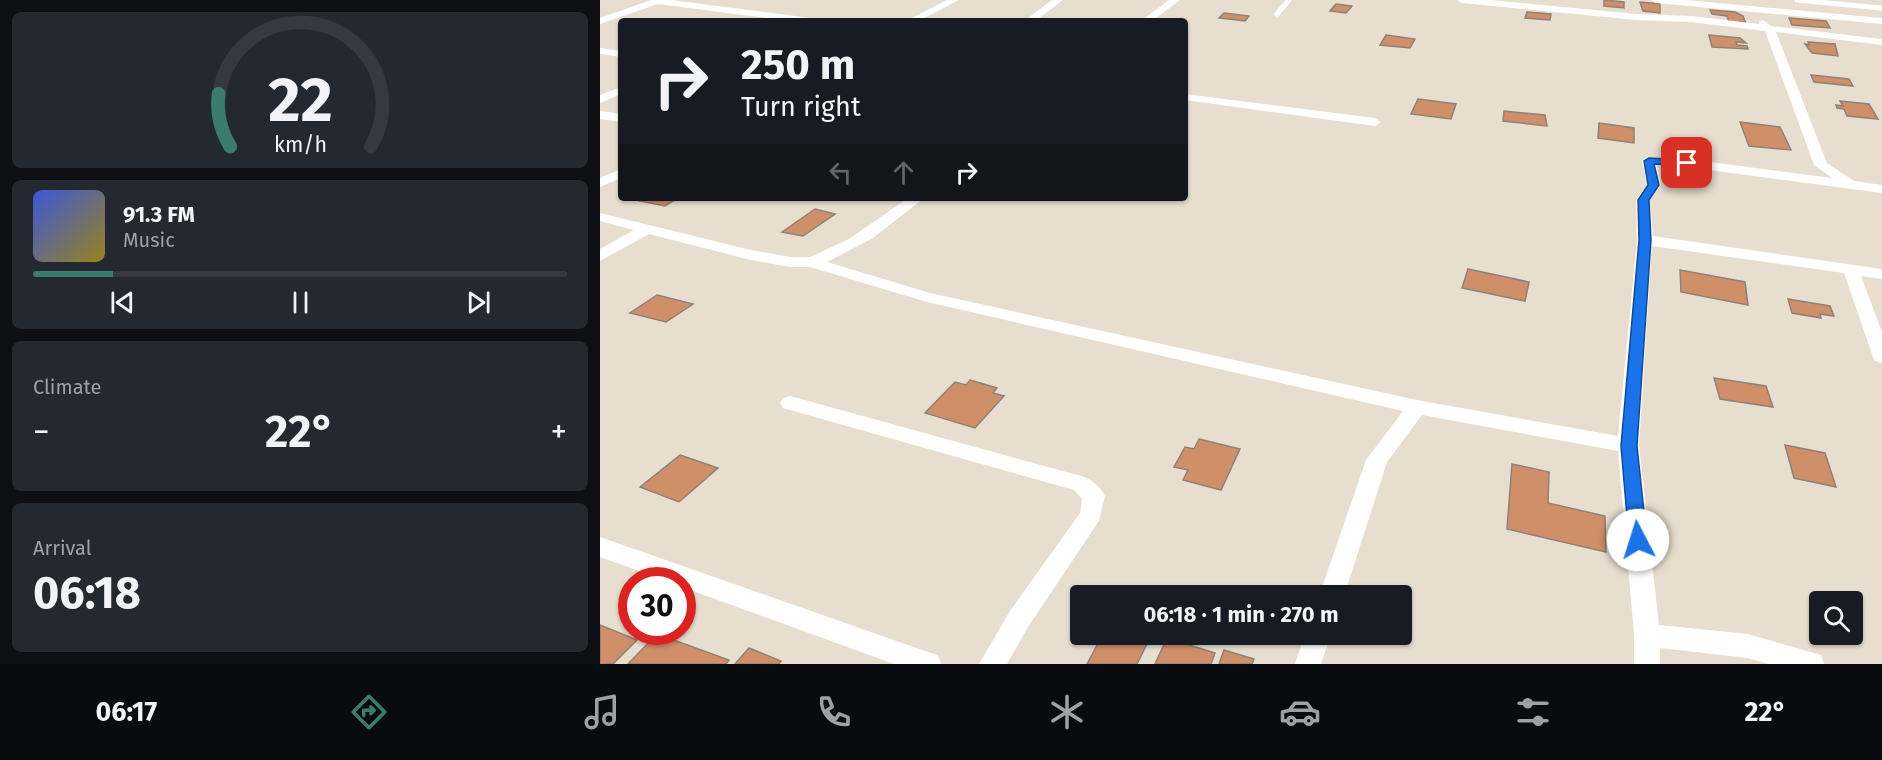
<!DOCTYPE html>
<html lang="en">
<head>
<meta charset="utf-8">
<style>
  :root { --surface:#171b24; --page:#242831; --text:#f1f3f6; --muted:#9ea1a6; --line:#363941; --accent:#3a7c6d }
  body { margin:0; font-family:"Fira Sans",sans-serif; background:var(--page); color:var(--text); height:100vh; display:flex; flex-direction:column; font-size:22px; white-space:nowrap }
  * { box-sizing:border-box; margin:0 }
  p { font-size:20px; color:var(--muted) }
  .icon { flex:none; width:33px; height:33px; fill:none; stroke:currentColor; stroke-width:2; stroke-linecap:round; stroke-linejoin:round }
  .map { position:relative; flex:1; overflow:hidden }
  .panel { display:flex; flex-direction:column; gap:12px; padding:12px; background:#0d0f14; width:600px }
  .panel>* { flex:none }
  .banner { position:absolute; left:18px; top:18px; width:570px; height:183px; border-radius:6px; box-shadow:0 2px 4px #0004; background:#171b24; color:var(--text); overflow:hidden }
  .buttons { position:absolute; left:1209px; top:591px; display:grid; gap:12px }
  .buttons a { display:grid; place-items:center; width:54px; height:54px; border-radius:6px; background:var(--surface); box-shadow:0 2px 4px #0004; font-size:30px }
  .speed { position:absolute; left:18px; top:567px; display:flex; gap:12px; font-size:30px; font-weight:700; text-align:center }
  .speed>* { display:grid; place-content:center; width:78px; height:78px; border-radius:50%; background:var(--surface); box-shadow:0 2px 4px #0004; line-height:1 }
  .speed .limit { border:9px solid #d22; background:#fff; color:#111 }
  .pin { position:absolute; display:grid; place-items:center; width:51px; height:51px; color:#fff; margin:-26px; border-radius:12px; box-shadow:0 3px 9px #0006 }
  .me { position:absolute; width:66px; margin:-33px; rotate:355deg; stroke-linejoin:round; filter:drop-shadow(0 0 4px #0008) }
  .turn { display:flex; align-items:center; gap:21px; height:126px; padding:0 24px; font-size:27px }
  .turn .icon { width:78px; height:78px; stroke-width:2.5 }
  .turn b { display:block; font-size:42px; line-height:51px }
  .lanes { display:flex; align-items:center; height:57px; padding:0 24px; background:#0003; justify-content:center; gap:30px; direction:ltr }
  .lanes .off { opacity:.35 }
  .big { font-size:45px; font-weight:700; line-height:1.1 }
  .panel .widget { flex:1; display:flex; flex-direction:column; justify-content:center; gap:9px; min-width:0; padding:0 21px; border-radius:9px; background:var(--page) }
  .panel .dial { align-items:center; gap:0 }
  .dial svg { height:156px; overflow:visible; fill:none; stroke:var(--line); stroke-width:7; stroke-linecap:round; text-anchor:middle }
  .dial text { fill:var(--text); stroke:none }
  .song { display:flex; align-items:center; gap:18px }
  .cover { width:72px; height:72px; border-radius:9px; background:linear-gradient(135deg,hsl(230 70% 55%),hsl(50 70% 35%)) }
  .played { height:6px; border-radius:3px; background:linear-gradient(90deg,var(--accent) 15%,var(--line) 15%) }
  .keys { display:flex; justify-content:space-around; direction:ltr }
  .heat { display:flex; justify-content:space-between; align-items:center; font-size:33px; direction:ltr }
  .trip { position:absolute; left:470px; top:585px; width:342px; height:60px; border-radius:6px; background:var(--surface); box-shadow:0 2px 4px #0004; font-weight:700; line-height:60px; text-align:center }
  .menu { display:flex; height:96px; justify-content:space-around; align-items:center; background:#090b0e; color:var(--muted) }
  .menu .icon { width:42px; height:42px }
  .menu .active { color:var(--accent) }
  .menu b { font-size:27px; color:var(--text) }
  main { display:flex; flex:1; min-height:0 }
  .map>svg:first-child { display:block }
</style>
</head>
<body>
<main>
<section class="panel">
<div class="widget dial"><svg viewBox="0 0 100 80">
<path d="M14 69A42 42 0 1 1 86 69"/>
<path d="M14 69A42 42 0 0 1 8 42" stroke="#3a7c6d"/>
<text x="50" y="56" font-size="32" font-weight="700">22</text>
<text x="50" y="72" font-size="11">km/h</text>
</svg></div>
<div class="widget">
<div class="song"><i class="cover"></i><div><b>91.3 FM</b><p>Music</p></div></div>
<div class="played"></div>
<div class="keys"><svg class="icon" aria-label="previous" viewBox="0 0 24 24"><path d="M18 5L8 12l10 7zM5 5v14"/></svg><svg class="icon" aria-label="pause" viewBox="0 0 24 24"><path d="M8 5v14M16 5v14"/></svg><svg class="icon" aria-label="next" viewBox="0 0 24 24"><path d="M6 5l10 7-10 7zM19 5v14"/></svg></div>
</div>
<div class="widget"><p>Climate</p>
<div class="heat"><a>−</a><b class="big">22°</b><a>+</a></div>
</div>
<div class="widget"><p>Arrival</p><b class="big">06:18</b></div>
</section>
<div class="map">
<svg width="1282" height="664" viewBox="0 0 1282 664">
  <rect width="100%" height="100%" fill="#e7decf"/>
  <g fill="#cf8f69" stroke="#908178" stroke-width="1.5">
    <path d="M1004,0L1024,2V8L1004,6Z"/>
    <path d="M1040,2L1060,4V13L1043,11Z"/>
    <path d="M736,4L752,6L746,13L730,11Z"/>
    <path d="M1110,10L1135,12L1143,16L1146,24L1129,22L1127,16L1112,14Z"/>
    <path d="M927,12L951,14L950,20L925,18Z"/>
    <path d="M624,13L649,16L645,21L619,18Z"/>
    <path d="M1189,18L1226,21L1230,28L1192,25Z"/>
    <path d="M786,35L815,39L810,48L780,45Z"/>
    <path d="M1109,35L1140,38L1146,43L1136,42L1137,45L1147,46L1148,49L1112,47Z"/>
    <path d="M1208,42L1235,44L1238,56L1212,53L1205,44L1209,45Z"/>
    <path d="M1211,75L1249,79L1253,86L1214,82Z"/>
    <path d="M818,99L856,104L851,119L811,114Z"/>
    <path d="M1240,101L1269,104L1278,119L1247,116L1244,109L1237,108L1236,105L1243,106Z"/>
    <path d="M904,111L945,115L947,126L903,121Z"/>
    <path d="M1140,122L1180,127L1191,150L1149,146Z"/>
    <path d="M999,123L1034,128V143L998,138Z"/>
    <path d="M46,198H78L65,206L40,201Z"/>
    <path d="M215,209L235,214L203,236L182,232Z"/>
    <path d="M868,269L929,282L925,301L862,288Z"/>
    <path d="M1080,270L1145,282L1148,305L1081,292Z"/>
    <path d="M57,295L93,304L66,322L30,313Z"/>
    <path d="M1188,299L1230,306L1234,316L1220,314L1221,318L1192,313Z"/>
    <path d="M1114,378L1166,386L1173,407L1120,399Z"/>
    <path d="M370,380L397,388L393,393L404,396L375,428L325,413L355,382L366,385Z"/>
    <path d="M599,439L640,449L621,490L583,480L588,470L574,467L585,447L594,449Z"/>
    <path d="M1185,445L1225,453L1236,487L1194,478Z"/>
    <path d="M80,455L118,468L79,502L40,487Z"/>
    <path d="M912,464L949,472L948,503L1005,516L1006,552L907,529Z"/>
    <path d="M0,625L37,640L13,664H0Z"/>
    <path d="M57,634L129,660L126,664H28Z"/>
    <path d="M503,634H552L537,664H487Z"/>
    <path d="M567,638L615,653L611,664H555Z"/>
    <path d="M149,648L181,661L179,664H135Z"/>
    <path d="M624,650L654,659L652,664H619Z"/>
  </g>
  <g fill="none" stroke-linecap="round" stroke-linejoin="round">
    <g stroke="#fff" stroke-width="5">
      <path d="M1197,0L1281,8"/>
      <path d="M677,14L689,0"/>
    </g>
    <g fill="#fff" fill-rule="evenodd">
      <path d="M51,0H71L211,18L216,21H189L58,4L0,24V18Z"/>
      <path d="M347,0H359L319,21H306Z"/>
      <path d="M452,0H463L435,21H424Z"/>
      <path d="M569,0H580L552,21H541Z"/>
      <path d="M857,0H890L1036,14L1091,16L1159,24L1160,21L1163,20L1171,26L1282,39V45L1176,32L1227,163L1254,181L1282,185V193L1087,167L1057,165L1061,185L1050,200L1053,236L1282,269V279L1261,276L1282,332V363L1275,361L1273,357L1244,273L1052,246L1039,445L1059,625L1148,634L1221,655L1224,664H1169L1148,658L1060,648V664H1034V635L1018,451L822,415L787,462L744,596H719L766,460L803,411L327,302L210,267H190L151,260L49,234L0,261V249L34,230L0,221V213L151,250L190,257H210L249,239L308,198H324L273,238L227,262L330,293L817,400L1018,436L1037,240L1036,200L1047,185L1042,161L1044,158L1087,159L1232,178L1214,165L1165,31L1091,22L1036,20L862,3Z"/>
      <path d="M1051,0H1085L1282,18V24L1056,3Z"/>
      <path d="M0,48L21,51V57L0,54Z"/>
      <path d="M21,87V94L0,103V95Z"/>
      <path d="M585,94L775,118L781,122L775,126L585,100Z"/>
      <path d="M0,111L21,114V122L0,119Z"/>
      <path d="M21,169V178L0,187V178Z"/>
      <path d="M190,396L481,476C491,479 500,486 505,496L499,521L428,627L407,664H379L410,611L480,513L482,499L474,490L183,408L180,403L183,398Z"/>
      <path d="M0,537L328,652L338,655L341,664H294L82,587V580H65L0,557Z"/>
      <path d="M705,634H731L721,664H695Z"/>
    </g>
  </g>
  <path fill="#1a73e8" stroke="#114b97" stroke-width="1.5" d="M1049,158L1087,160L1092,163L1087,166L1054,164L1059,185L1049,200L1051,240L1037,446L1047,540L1044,545L1038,547L1031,545L1029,540L1021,446L1039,240L1038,200L1048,185L1044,161Z"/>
</svg>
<div class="buttons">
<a><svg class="icon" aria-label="search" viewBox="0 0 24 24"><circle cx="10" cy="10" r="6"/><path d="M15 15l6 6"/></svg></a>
</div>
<div class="speed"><div class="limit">30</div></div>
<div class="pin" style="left:1087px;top:163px;background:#d93025"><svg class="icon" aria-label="arrive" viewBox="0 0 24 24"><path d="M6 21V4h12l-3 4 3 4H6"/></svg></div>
<svg class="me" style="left:1038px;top:540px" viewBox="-20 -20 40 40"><circle r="19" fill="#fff"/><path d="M0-13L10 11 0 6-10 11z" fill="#1a73e8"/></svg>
<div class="trip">06:18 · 1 min · 270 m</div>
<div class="banner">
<div class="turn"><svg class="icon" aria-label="right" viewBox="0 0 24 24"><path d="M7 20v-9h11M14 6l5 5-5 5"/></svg><div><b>250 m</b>Turn right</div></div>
<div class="lanes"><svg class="icon off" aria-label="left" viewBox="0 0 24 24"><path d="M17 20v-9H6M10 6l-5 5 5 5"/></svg><svg class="icon off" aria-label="ahead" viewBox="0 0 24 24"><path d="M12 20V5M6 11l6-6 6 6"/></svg><svg class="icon" aria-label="right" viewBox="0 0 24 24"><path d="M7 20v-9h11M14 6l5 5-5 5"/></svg></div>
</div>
</div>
</main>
<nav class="menu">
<b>06:17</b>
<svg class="icon active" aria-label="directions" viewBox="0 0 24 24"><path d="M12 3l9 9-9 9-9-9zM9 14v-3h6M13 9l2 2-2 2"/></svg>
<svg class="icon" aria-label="music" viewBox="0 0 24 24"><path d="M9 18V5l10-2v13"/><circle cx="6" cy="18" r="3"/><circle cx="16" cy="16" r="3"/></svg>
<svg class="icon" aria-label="phone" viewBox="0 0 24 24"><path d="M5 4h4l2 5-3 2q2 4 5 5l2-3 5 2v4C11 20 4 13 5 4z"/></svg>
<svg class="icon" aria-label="climate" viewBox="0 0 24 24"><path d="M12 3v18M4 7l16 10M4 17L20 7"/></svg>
<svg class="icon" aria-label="car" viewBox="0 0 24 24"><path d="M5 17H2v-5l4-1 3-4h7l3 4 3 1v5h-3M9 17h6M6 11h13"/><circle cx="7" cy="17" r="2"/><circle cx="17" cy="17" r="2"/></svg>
<svg class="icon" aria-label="filters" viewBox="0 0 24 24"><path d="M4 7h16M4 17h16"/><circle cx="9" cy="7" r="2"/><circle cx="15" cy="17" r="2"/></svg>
<b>22°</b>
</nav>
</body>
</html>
